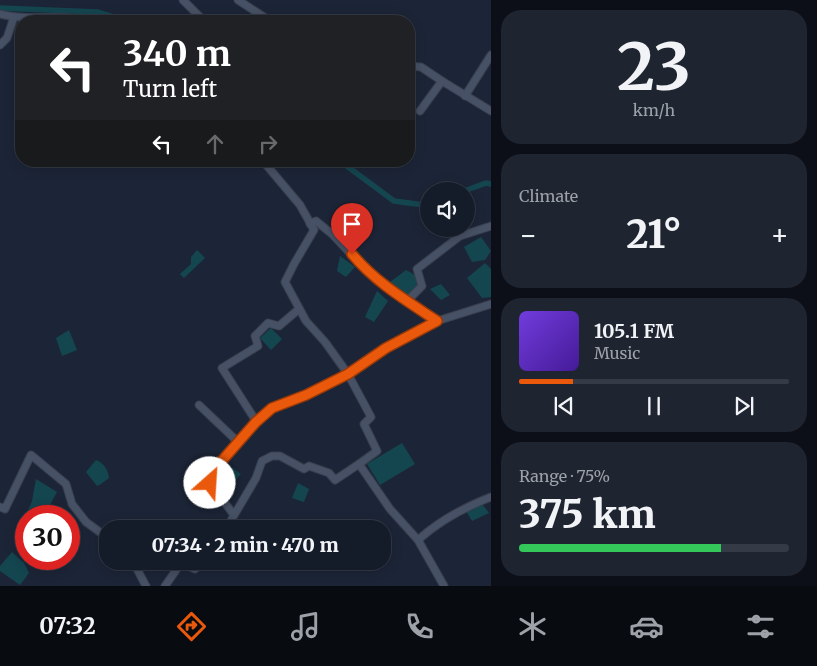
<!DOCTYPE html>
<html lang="en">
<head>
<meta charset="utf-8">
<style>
  :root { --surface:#151c29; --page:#1e2531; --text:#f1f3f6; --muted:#9da1a8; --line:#343a46; --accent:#ea580c }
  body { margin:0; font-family:Merriweather,serif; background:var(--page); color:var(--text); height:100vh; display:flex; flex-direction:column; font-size:19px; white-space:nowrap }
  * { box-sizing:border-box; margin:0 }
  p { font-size:16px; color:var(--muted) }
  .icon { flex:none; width:28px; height:28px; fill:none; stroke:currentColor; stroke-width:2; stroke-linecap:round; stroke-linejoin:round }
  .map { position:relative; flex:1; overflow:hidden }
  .panel { display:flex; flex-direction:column; gap:10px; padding:10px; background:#0c0f17; width:326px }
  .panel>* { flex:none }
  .banner { position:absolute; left:15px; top:15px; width:400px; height:152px; border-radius:20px; box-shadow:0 2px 12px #0003,0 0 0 1px var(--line); background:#202124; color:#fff; overflow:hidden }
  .tools { position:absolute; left:420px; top:182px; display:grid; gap:10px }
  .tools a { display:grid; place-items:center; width:55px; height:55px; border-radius:50%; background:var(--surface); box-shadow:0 2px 12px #0003,0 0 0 1px var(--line); font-size:25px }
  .speed { position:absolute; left:15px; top:505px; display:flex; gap:10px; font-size:25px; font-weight:700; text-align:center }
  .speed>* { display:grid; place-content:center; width:65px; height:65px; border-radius:50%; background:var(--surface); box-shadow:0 2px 12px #0003,0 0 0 1px var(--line); line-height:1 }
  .speed .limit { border:8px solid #d22; background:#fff; color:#111 }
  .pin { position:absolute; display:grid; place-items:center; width:42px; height:42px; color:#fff; margin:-51px -21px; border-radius:50% 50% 50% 0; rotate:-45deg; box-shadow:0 0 5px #0007 }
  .pin .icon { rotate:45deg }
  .me { position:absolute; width:55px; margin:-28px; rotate:26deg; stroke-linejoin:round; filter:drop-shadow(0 0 4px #0008) }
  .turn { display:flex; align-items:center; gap:18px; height:105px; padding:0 25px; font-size:22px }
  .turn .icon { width:65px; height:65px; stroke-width:2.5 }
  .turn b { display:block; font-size:35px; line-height:42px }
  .lanes { display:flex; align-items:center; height:48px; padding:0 25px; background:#0003; justify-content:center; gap:25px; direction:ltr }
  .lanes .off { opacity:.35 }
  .big { font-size:38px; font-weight:800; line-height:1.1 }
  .panel .tile { flex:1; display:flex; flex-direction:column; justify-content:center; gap:8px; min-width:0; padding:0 18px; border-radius:20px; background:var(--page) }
  .panel .dial { align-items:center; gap:0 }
  .dial b { font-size:65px; line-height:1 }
  .song { display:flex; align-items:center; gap:15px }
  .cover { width:60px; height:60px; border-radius:8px; background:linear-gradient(135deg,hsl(260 70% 55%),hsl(260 70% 35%)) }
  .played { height:5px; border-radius:2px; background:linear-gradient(90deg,var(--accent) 20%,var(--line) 20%) }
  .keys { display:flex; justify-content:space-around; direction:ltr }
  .heat { display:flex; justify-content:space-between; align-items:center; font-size:28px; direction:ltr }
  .charge { height:8px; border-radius:4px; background:linear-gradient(90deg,#34c759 75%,var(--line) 0) }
  .trip { position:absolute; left:99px; top:520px; width:292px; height:50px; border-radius:20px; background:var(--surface); box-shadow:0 2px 12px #0003,0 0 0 1px var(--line); font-weight:800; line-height:50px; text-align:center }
  .tabs { display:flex; height:80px; justify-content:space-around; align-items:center; background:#080b10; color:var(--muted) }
  .tabs .icon { width:35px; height:35px }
  .tabs .selected { color:var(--accent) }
  .tabs b { font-size:22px; color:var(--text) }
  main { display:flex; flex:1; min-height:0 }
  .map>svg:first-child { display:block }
</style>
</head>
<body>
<main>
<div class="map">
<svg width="491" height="586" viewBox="0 0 491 586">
  <rect width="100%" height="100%" fill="#1c2537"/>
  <g fill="#144650">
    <path d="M481,237L491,251L485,260L472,262L464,247Z"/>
    <path d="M197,250L205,258L184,278L180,274L191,264V257Z"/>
    <path d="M340,256L355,267L346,277L337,271Z"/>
    <path d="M485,263L491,269V297L482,298L467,278Z"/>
    <path d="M406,270L415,275L418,284L407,298L390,282Z"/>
    <path d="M441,284L450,295L441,300L430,289Z"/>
    <path d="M377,291L388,301L374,322L365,317Z"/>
    <path d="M271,328L282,339L271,350L260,338Z"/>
    <path d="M69,330L77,350L62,356L56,338Z"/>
    <path d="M402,443L415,464L380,485L367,464Z"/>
    <path d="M96,460C104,463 108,470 109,478L101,484L97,486L86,472Z"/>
    <path d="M222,460L241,474L235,481L214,470Z"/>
    <path d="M36,479L57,492L44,516H26V523L23,522L32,501Z"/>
    <path d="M298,483L309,489L304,502L292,498Z"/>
    <path d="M482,504L489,513L472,521L466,511Z"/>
    <path d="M12,552L24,563L29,573L20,585L0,571V566Z"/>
  </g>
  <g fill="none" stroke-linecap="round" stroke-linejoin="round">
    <g stroke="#144650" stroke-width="5.5">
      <path d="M0,8L97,12L127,21"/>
      <path d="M340,161L394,201L424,205L429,204"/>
      <path d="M464,191L486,183L491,184"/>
    </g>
    <g stroke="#383f4e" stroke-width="9">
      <g id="minor">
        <path d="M183,0L200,17"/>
        <path d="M238,0L270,21"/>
        <path d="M0,14C29,22 61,13 90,21"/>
        <path d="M0,45L7,38L14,17"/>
        <path d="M409,66L421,67L442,81L420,111"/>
        <path d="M442,81L491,111"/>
        <path d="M465,96L491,55"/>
        <path d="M263,161L300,205L314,230L294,264L285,282L306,321L325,342L348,374L371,417L364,424L377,451L359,464L390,509L418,540L444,586"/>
        <path d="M310,224L316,221L332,234L366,270L407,301"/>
        <path d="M437,321L491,304"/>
        <path d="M199,405L238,442"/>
        <path d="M256,421L272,408L306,395L348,374L386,348L437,321L407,301L422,286L417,269L460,236L491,226"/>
        <path d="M0,507L5,509L31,455L66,484L72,504L86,522L108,538"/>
        <path d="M234,515L210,483L212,472L256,421L222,368L258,346L255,336L268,323L279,326L299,309"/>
        <path d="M226,529L256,478L262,461L272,456H280L304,469L309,466L329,473L335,480L359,464"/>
        <path d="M418,540C439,521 465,507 491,497"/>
        <path d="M129,561L137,569L146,586"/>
        <path d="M165,586L181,563L195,569L202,561"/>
      </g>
    </g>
    <use href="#minor" stroke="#475165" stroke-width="7"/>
  </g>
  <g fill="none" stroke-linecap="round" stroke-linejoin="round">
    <g stroke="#983908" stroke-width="12">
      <path id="route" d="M210,483L212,472L256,422L272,408L306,395L348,374L386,348L437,321C407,301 375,282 352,254"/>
    </g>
    <use href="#route" stroke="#ea580c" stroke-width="9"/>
  </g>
</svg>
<div class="tools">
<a><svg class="icon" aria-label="sound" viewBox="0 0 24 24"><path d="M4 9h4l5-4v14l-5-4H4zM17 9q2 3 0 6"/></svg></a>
</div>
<div class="speed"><div class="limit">30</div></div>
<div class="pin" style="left:352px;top:254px;background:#d93025"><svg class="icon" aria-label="arrive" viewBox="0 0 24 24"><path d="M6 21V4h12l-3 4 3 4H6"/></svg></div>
<svg class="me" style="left:210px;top:483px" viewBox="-20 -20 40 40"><circle r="19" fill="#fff"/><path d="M0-13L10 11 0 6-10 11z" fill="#ea580c"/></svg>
<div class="trip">07:34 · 2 min · 470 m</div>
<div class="banner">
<div class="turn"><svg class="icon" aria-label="left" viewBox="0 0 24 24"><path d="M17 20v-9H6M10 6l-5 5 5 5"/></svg><div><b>340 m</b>Turn left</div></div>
<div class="lanes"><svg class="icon" aria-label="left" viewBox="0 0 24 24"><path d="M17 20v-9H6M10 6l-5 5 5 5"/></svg><svg class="icon off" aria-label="ahead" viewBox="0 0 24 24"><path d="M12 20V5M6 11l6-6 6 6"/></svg><svg class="icon off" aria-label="right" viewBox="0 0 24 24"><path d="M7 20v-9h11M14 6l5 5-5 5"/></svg></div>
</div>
</div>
<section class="panel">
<div class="tile dial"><b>23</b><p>km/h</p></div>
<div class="tile"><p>Climate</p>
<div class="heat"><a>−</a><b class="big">21°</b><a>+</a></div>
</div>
<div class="tile">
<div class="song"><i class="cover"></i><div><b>105.1 FM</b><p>Music</p></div></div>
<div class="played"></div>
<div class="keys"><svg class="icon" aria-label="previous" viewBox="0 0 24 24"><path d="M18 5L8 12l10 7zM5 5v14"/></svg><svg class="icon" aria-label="pause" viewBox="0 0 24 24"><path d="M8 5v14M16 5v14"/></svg><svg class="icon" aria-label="next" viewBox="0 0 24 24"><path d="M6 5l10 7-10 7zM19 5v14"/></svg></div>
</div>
<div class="tile"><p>Range · 75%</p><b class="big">375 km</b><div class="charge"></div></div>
</section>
</main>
<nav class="tabs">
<b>07:32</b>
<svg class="icon selected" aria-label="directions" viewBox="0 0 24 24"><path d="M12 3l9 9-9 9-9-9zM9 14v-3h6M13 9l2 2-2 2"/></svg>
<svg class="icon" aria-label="music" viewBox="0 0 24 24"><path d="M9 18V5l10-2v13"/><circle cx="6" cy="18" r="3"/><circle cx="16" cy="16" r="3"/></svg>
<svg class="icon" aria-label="phone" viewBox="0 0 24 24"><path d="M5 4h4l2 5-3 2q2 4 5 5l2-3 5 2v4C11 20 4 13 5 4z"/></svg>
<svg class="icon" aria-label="climate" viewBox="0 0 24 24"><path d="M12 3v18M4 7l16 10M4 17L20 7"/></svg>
<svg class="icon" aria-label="car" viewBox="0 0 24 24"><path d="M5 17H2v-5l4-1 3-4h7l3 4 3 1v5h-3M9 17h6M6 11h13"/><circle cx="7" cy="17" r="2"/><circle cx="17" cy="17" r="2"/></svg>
<svg class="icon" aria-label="filters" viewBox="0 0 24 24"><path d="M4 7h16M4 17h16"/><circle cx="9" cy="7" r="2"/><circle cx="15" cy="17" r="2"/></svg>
</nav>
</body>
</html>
